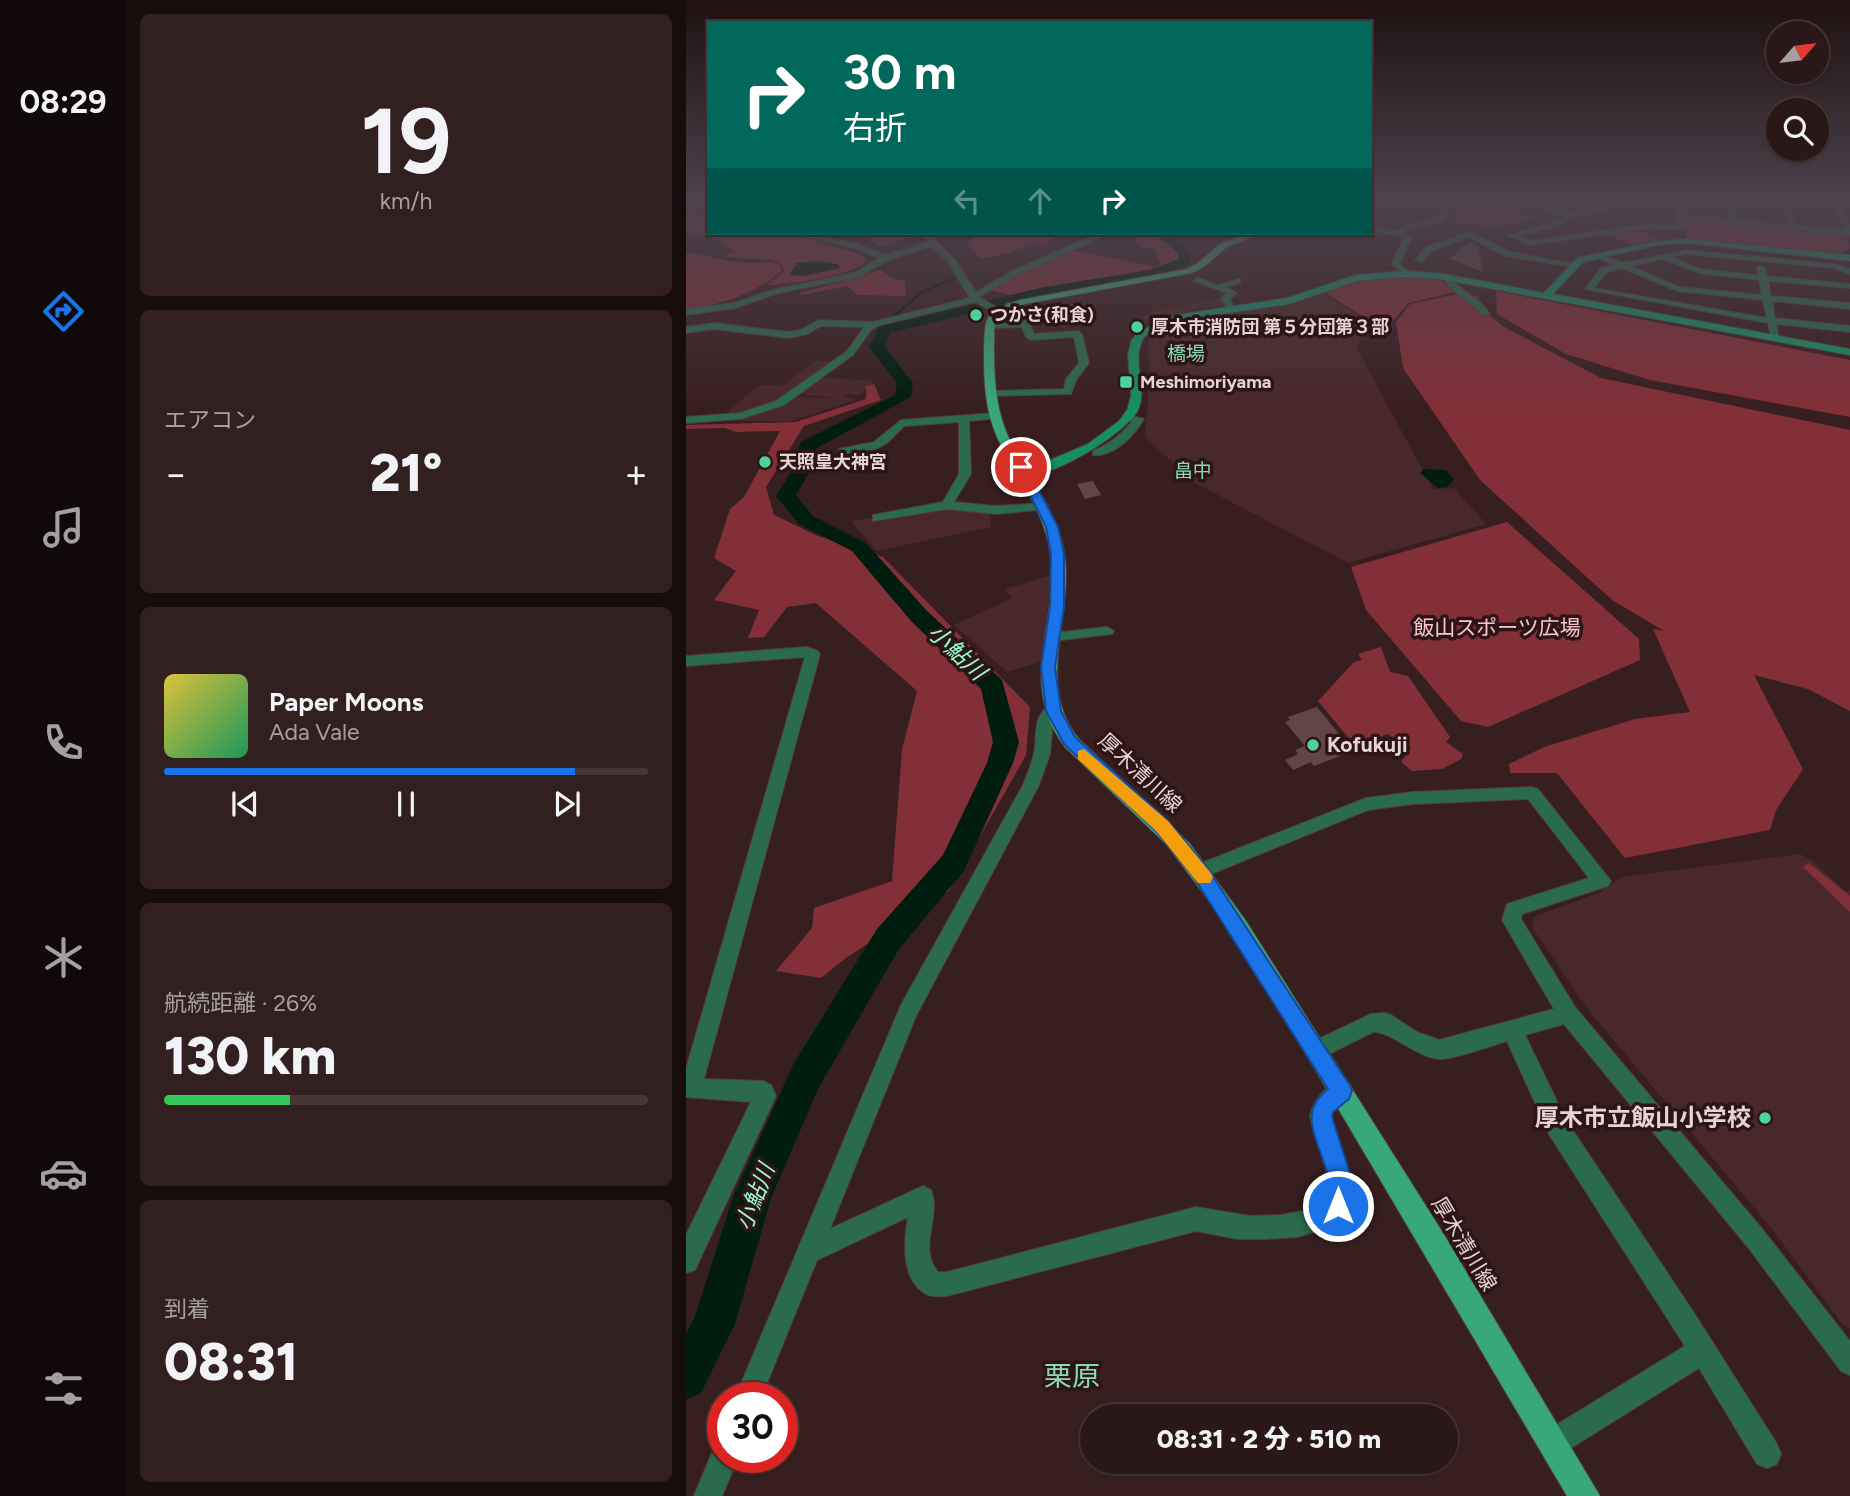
<!DOCTYPE html>
<html lang="ja">
<head>
<meta charset="utf-8">
<style>
  :root { --surface:#2a1717; --page:#322020; --text:#f1f3f6; --muted:#a59fa1; --line:#463636; --accent:#1a73e8 }
  body { margin:0; font-family:Figtree,"Noto Sans JP",sans-serif; background:var(--page); color:var(--text); height:100vh; display:flex; flex-direction:column; font-size:26px; white-space:nowrap }
  * { box-sizing:border-box; margin:0 }
  p { font-size:23px; color:var(--muted) }
  .icon { flex:none; width:38px; height:38px; fill:none; stroke:currentColor; stroke-width:2; stroke-linecap:round; stroke-linejoin:round }
  .map { position:relative; flex:1; overflow:hidden }
  .sheet { display:flex; flex-direction:column; gap:14px; padding:14px; background:#170d0d; width:560px }
  .sheet>* { flex:none }
  .banner { position:absolute; left:21px; top:21px; width:665px; height:214px; border-radius:0px; box-shadow:0 2px 5px #0004,0 0 0 2px var(--line); background:#00695c; color:#fff; overflow:hidden }
  .needle { width:46px; rotate:62deg }
  .fabs { position:absolute; left:1080px; top:21px; display:grid; gap:14px }
  .fabs a { display:grid; place-items:center; width:63px; height:63px; border-radius:50%; background:var(--surface); box-shadow:0 2px 5px #0004,0 0 0 2px var(--line); font-size:35px }
  .speed { position:absolute; left:21px; top:1382px; display:flex; gap:14px; font-size:35px; font-weight:700; text-align:center }
  .speed>* { display:grid; place-content:center; width:91px; height:91px; border-radius:50%; background:var(--surface); box-shadow:0 2px 5px #0004,0 0 0 2px var(--line); line-height:1 }
  .speed .limit { border:10px solid #d22; background:#fff; color:#111 }
  .pin { position:absolute; display:grid; place-items:center; width:60px; height:60px; color:#fff; margin:-30px; border:4px solid #fff; border-radius:50%; box-shadow:0 2px 7px #0007 }
  .me { position:absolute; width:77px; margin:-38px; rotate:0deg; stroke-linejoin:round; filter:drop-shadow(0 0 5px #0008) }
  .turn { display:flex; align-items:center; gap:24px; height:147px; padding:0 21px; font-size:32px }
  .turn .icon { width:91px; height:91px; stroke-width:2.5 }
  .turn b { display:block; font-size:49px; line-height:60px }
  .lanes { display:flex; align-items:center; height:66px; padding:0 21px; background:#0003; justify-content:center; gap:35px; direction:ltr }
  .lanes .off { opacity:.35 }
  .big { font-size:52px; font-weight:800; line-height:1.1 }
  .sheet .card { flex:1; display:flex; flex-direction:column; justify-content:center; gap:10px; min-width:0; padding:0 24px; border-radius:10px; background:var(--page) }
  .sheet .dial { align-items:center; gap:0 }
  .dial b { font-size:91px; line-height:1 }
  .song { display:flex; align-items:center; gap:21px }
  .cover { width:84px; height:84px; border-radius:10px; background:linear-gradient(135deg,hsl(50 70% 55%),hsl(150 70% 35%)) }
  .played { height:7px; border-radius:4px; background:linear-gradient(90deg,var(--accent) 85%,var(--line) 85%) }
  .keys { display:flex; justify-content:space-around; direction:ltr }
  .heat { display:flex; justify-content:space-between; align-items:center; font-size:38px; direction:ltr }
  .charge { height:10px; border-radius:5px; background:linear-gradient(90deg,#34c759 26%,var(--line) 0) }
  .trip { position:absolute; left:394px; top:1404px; width:378px; height:70px; border-radius:35px; background:var(--surface); box-shadow:0 2px 5px #0004,0 0 0 2px var(--line); font-weight:800; line-height:70px; text-align:center }
  main { display:flex; flex:1; min-height:0 }
  .dock { display:flex; flex-direction:column; width:126px; justify-content:space-around; align-items:center; background:#110909; color:var(--muted) }
  .dock .icon { width:49px; height:49px }
  .dock .current { color:var(--accent) }
  .dock b { font-size:32px; color:var(--text) }
  .map>svg:first-child { display:block }
</style>
</head>
<body>
<main>
<nav class="dock">
<b>08:29</b>
<svg class="icon current" aria-label="directions" viewBox="0 0 24 24"><path d="M12 3l9 9-9 9-9-9zM9 14v-3h6M13 9l2 2-2 2"/></svg>
<svg class="icon" aria-label="music" viewBox="0 0 24 24"><path d="M9 18V5l10-2v13"/><circle cx="6" cy="18" r="3"/><circle cx="16" cy="16" r="3"/></svg>
<svg class="icon" aria-label="phone" viewBox="0 0 24 24"><path d="M5 4h4l2 5-3 2q2 4 5 5l2-3 5 2v4C11 20 4 13 5 4z"/></svg>
<svg class="icon" aria-label="climate" viewBox="0 0 24 24"><path d="M12 3v18M4 7l16 10M4 17L20 7"/></svg>
<svg class="icon" aria-label="car" viewBox="0 0 24 24"><path d="M5 17H2v-5l4-1 3-4h7l3 4 3 1v5h-3M9 17h6M6 11h13"/><circle cx="7" cy="17" r="2"/><circle cx="17" cy="17" r="2"/></svg>
<svg class="icon" aria-label="filters" viewBox="0 0 24 24"><path d="M4 7h16M4 17h16"/><circle cx="9" cy="7" r="2"/><circle cx="15" cy="17" r="2"/></svg>
</nav>
<section class="sheet">
<div class="card dial"><b>19</b><p>km/h</p></div>
<div class="card"><p>エアコン</p>
<div class="heat"><a>−</a><b class="big">21°</b><a>+</a></div>
</div>
<div class="card">
<div class="song"><i class="cover"></i><div><b>Paper Moons</b><p>Ada Vale</p></div></div>
<div class="played"></div>
<div class="keys"><svg class="icon" aria-label="previous" viewBox="0 0 24 24"><path d="M18 5L8 12l10 7zM5 5v14"/></svg><svg class="icon" aria-label="pause" viewBox="0 0 24 24"><path d="M8 5v14M16 5v14"/></svg><svg class="icon" aria-label="next" viewBox="0 0 24 24"><path d="M6 5l10 7-10 7zM19 5v14"/></svg></div>
</div>
<div class="card"><p>航続距離 · 26%</p><b class="big">130 km</b><div class="charge"></div></div>
<div class="card"><p>到着</p><b class="big">08:31</b></div>
</section>
<div class="map">
<svg width="1164" height="1496" viewBox="0 0 1164 1496">
  <rect width="100%" height="100%" fill="#381f1f"/>
  <g fill="#48282a">
    <path d="M637,293L683,324L670,347L747,489L768,488L800,524L662,563L509,483L459,437L463,387L462,340L476,329L501,320L615,301Z"/>
    <path d="M536,298L542,305L513,308L466,323L455,321L458,318L455,317L475,309Z"/>
    <path d="M129,361L149,362L86,405L40,416L45,408L74,385L96,386Z"/>
    <path d="M136,377L189,381L174,395L162,394L158,397L169,399L167,401L106,421H53L89,408L108,397L152,398L112,394Z"/>
    <path d="M266,506L303,511L305,527L191,551L165,521Z"/>
    <path d="M365,575L355,662L321,672L268,625L326,598L319,589Z"/>
    <path d="M1114,854L1127,861L1160,892L1164,890V1328L1157,1325L1086,1229L900,1007L846,927L848,917L914,892L936,877Z"/>
  </g>
  <g fill="#822f37">
    <path d="M765,199H803L798,201L802,209L851,216C825,230 794,226 766,221L772,217L762,202Z"/>
    <path d="M0,214H23V233H103L176,255L179,262C167,276 101,285 81,285L98,272L97,265L86,260L37,257L48,251L25,237L0,234Z"/>
    <path d="M998,219L1160,233L1164,248L1153,254L1003,240L1000,238Z"/>
    <path d="M949,229L976,240L947,245L920,234Z"/>
    <path d="M143,233H220L226,237L193,246L181,236Z"/>
    <path d="M290,233H368L369,237L360,245L345,243L323,253L295,259L281,243Z"/>
    <path d="M455,233H475L488,244L498,265C475,276 445,282 420,279L329,296L304,290L386,250L470,267L475,263L468,249L454,247L448,240Z"/>
    <path d="M0,252L56,263L87,262L95,266V272C65,294 38,305 0,309Z"/>
    <path d="M195,270L207,279L219,281L220,296L171,295L162,286L116,295L114,293Z"/>
    <path d="M706,277L754,280L770,292L722,303L707,321L698,319L688,324L639,292L662,284Z"/>
    <path d="M810,291L1164,360V417L964,380L880,354L811,314Z"/>
    <path d="M777,293L791,296L795,308L818,327L915,378L1164,430V711L1122,689L1068,675L1117,769L1090,810L1084,830L939,858L871,773H824L823,764L858,747L949,719L1004,712L967,629L978,631L926,600L794,480L717,368L710,322L724,304Z"/>
    <path d="M188,384L195,400L118,426L80,487L88,515L132,536L197,557L344,707L340,755L263,891L160,958L135,978L90,971L126,928L128,908L206,881L216,749L231,691L130,603L101,607L78,637L62,638L73,610L28,600L50,571L28,558L44,509L58,497L94,431L50,432L39,428L0,429V425L110,422L180,399V386Z"/>
    <path d="M821,522L953,639L954,660L802,727L775,721L680,610L665,567Z"/>
    <path d="M695,647L704,672L722,676L764,737L760,742L777,754L775,759L756,769L726,771L715,762L725,747L701,734L670,747L632,701L668,662L676,660L672,654Z"/>
    <path d="M1123,863L1164,896V912L1117,867Z"/>
  </g>
  <g fill="#001d0f">
    <path d="M130,261L152,264L154,268L118,276L103,275L111,263Z"/>
    <path d="M738,469L760,470L768,480L761,487L752,488L734,473Z"/>
  </g>
  <g fill="none" stroke-linecap="round" stroke-linejoin="round">
    <g stroke="#001d0f" stroke-width="2">
      <path d="M227,233L244,244"/>
      <path d="M217,308L236,292L272,277"/>
    </g>
    <path stroke="#001d0f" stroke-width="2.5" d="M198,330V324L219,307"/>
    <path fill="#001d0f" fill-rule="evenodd" d="M469,233H482L503,250L504,264L466,277L358,295L204,333L199,347L227,383L225,397L129,449L123,473L110,495L127,516L180,543L241,611L316,680L333,742L327,763L278,871L213,949L133,1087L85,1198L49,1324L15,1393L0,1400V1334L9,1316L47,1197L108,1063L191,929L257,855L301,763L307,742L295,689L225,621L166,551L113,524L90,496L105,472L115,442L209,395L211,383L183,347L193,327L358,287L463,270L493,259V254Z"/>
  </g>
  <g fill="#624546">
    <path d="M783,242L792,245L797,272L764,259Z"/>
    <path d="M407,481L415,495L399,499L391,484Z"/>
    <path d="M631,707L667,751L628,766L625,762L607,770L599,760L612,754L609,750L619,746L599,722L604,720L602,717Z"/>
  </g>
  <g fill="none" stroke-linecap="round" stroke-linejoin="round">
    <g stroke="#543c3c" stroke-width="2">
      <g id="street">
        <path d="M708,199L742,204L761,199C771,233 730,221 717,233L726,236L714,264L725,274L721,276L706,264L718,237L684,230V226L711,231C721,221 738,225 754,215L757,206L742,208Z"/>
        <path d="M850,199L846,202L884,213L901,210L868,199C888,199 904,209 923,206V199H929L930,207L887,217L868,227L833,236L845,241L961,224L990,225V199H996L997,215L1045,220L1042,199H1048L1052,220L1102,225L1095,199H1101L1109,225L1158,229L1146,199H1152L1164,226V236L997,219L998,228L994,230L961,228L844,245L822,235L864,224L879,216L839,204L826,208L817,204Z"/>
        <path d="M783,232L825,252L891,265L887,267L820,256L783,237L746,251L736,262L729,260L740,247Z"/>
        <path d="M104,233H117L171,244L199,255L243,242L234,233H242L269,260L290,292L328,270L413,233L420,235L334,274L293,297L314,309V313H308L289,302L194,325L186,329L167,355L98,405L55,419L0,423V417L54,413L90,401L161,351L178,327L135,326L121,334L102,338L28,329L0,333V327L28,323L102,332L115,330L133,320L186,322L284,298L263,263L246,246L202,260L173,277L92,293L49,308L0,315V309L48,303L90,289L168,273L193,258L169,248Z"/>
        <path d="M1000,250L1149,264L1164,269V274L1148,268L1000,254L986,257L1014,269L1072,275L1071,268L1075,266L1079,268L1081,276L1164,284V288L1082,281L1085,296L1164,303V309L1086,301L1089,318L1164,326V332L1090,324L1093,338L1089,341L1085,338L1082,323L899,289L915,268L929,265L909,257V253L938,263ZM977,259L1013,273L1073,280L1076,295L993,287L945,266ZM936,268L991,291L1077,300L1081,318L908,288L921,272Z"/>
        <path d="M758,276H764C774,293 793,296 803,313L802,315H796C786,299 761,294 758,276Z"/>
        <path d="M511,277L531,285L554,279V283L541,287L551,293L544,299L549,311H543L535,298L541,293L508,281Z"/>
        <path d="M323,303L343,308L344,310L340,313L320,308V304Z"/>
        <path d="M367,305H401L405,308L401,311H361L344,324L348,334L392,331L396,334L403,363L390,380L385,394L302,396V392L305,391L378,389L380,379L393,363L388,337L344,340L340,337L336,327L304,328L300,325L304,322L337,321L349,310Z"/>
        <path d="M309,413L314,416L313,418L283,421L285,474L268,502L310,506L358,503L362,505V509L310,514L261,509L187,521V515L257,502L273,474V422L218,426L201,443L190,449L157,454L152,451L153,449L188,442L215,420Z"/>
        <path d="M442,415L458,419C448,436 428,457 407,455V451C423,444 436,435 446,421L437,418Z"/>
        <path d="M421,627L428,631L426,634L367,641L360,637L367,633Z"/>
        <path d="M121,647L132,651L134,654L18,1079L77,1081L85,1085L90,1096L9,1270L0,1273V1235L65,1102L0,1097V1069L119,657L0,666V656Z"/>
        <path d="M367,706L375,711L367,721L364,754L353,785L230,1016L144,1229L237,1186L245,1190C256,1216 231,1247 252,1272H261L510,1207L564,1216L595,1215L632,1208L642,1200L644,1183L624,1117C628,1098 638,1088 656,1080L664,1084L667,1091L664,1098L647,1112L646,1117L666,1183L665,1200L659,1216L645,1227L611,1237L579,1239H551L510,1231L261,1296C254,1296 245,1298 238,1293C215,1278 218,1240 222,1217L131,1260L75,1398H49L215,1005L337,785C341,775 346,764 348,753C352,736 345,712 367,706Z"/>
        <path d="M846,787L852,789L925,881L922,886L836,914L835,919L889,1007L1077,1230L1164,1341V1375L1155,1371L1061,1246L878,1024L839,1035L880,1120L1010,1316L1091,1444L1095,1454L1091,1464L1081,1468L1071,1464L1013,1368L877,1453L867,1457L857,1453L853,1443L857,1433L999,1346L864,1136L821,1041C807,1045 764,1061 752,1059C731,1057 704,1031 687,1032L631,1060L624,1057L621,1050L624,1043L685,1014L698,1013L705,1015L731,1032L753,1040L868,1009L816,920L821,904L903,878L842,799L727,804L682,810L520,876L514,878L508,876L505,871L508,866L680,798L727,792Z"/>
        <path d="M37,1445V1458H52L36,1496H8L28,1448Z"/>
      </g>
    </g>
    <g stroke="#543c3c" stroke-width="2">
      <path id="secondary" d="M1001,239L1164,255V261L1001,243L972,245L897,262L867,294L1164,349V355L753,279L716,277L671,281L603,304L495,320L459,336C443,360 463,386 452,410C441,433 352,488 333,473L402,444L433,421L441,410L445,396L442,356L445,341L452,332L490,315L601,298L670,275L716,271L753,273L858,293L891,258L972,241Z"/>
    </g>
    <g stroke="#543c3c" stroke-width="2">
      <path id="primary" d="M564,233H575L541,247L518,267L506,273L339,304C332,307 320,309 314,313C306,320 309,334 308,344C308,376 309,408 323,438C340,475 368,506 377,547C391,611 347,681 392,738L504,844L560,921L757,1233L914,1496H881L614,1044L527,906L480,844L379,747C330,682 374,622 364,552C358,508 328,476 311,437C299,410 298,382 298,353C299,315 297,313 334,300L501,269L512,263L535,243Z"/>
    </g>
    <use href="#street" fill="#2a6b4e" fill-rule="evenodd"/>
    <use href="#secondary" fill="#159063" fill-rule="evenodd"/>
    <use href="#primary" fill="#39a879" fill-rule="evenodd"/>
  </g>
  <linearGradient id="sky" x2="0" y2="1"><stop stop-color="#1f1111"/><stop offset="0.49" stop-color="#4d424d"/><stop offset="1" stop-color="#4d424d" stop-opacity="0"/></linearGradient>
  <rect width="1164" height="408" fill="url(#sky)"/>
  <path fill="#1a73e8" stroke="#114b97" stroke-width="2" d="M335,464L341,467L372,527L378,554V607L369,667L375,711L389,737L482,821L520,866L663,1084L666,1091L663,1099L647,1112L646,1117L667,1183L660,1214L652,1218L644,1214C639,1202 645,1193 643,1181C638,1147 607,1116 642,1089L507,876L470,831L378,744L360,711L355,667L364,607L365,554L360,527L330,467Z"/>
  <path fill="#f59e0b" d="M398,749L482,821L524,872L527,877L524,883H512L470,831L392,759V751Z"/>
  <g fill="#4dd39a" stroke="#2d1516" stroke-width="2.5">
    <circle cx="290" cy="315" r="7"/>
    <circle cx="451" cy="327" r="7"/>
    <rect x="433" y="375" width="14" height="14" rx="3.5"/>
    <circle cx="79" cy="462" r="7"/>
    <circle cx="627" cy="745" r="7"/>
    <circle cx="1079" cy="1118" r="7"/>
  </g>
  <g text-anchor="middle" stroke-width="7" stroke-linejoin="round" paint-order="stroke">
    <g font-size="18" font-weight="bold" fill="#e6d4d4" stroke="#2d1516" text-anchor="start">
      <text x="304" y="321">つかさ(和食)</text>
      <text x="465" y="333">厚木市消防団 第５分団第３部</text>
      <text x="454" y="388">Meshimoriyama</text>
      <text x="93" y="468">天照皇大神宮</text>
    </g>
    <g font-size="19" fill="#88dbb2" stroke="#2d1516">
      <text x="500" y="360">橋場</text>
      <text x="507" y="477">畠中</text>
    </g>
    <g font-size="21" fill="#fbc6c6" stroke="#2d1516">
      <text x="811" y="635">飯山スポーツ広場</text>
    </g>
    <g font-size="21" font-weight="bold" fill="#e6d4d4" stroke="#2d1516" text-anchor="start">
      <text x="641" y="752">Kofukuji</text>
    </g>
    <g font-size="21" fill="#e6d4d4" stroke="#2d1516">
      <text transform="translate(454 773) rotate(43)" y="7">厚木清川線</text>
      <text transform="translate(778 1244) rotate(59)" y="7">厚木清川線</text>
    </g>
    <g font-size="23" font-style="italic" fill="#95fdca" stroke="#2d1516">
      <text transform="translate(271 652) rotate(43)" y="8">小鮎川</text>
      <text transform="translate(69 1197) rotate(-69)" y="8">小鮎川</text>
    </g>
    <g font-size="24" font-weight="bold" fill="#e6d4d4" stroke="#2d1516" text-anchor="end">
      <text x="1065" y="1126">厚木市立飯山小学校</text>
    </g>
    <g font-size="28" fill="#88dbb2" stroke="#2d1516">
      <text x="386" y="1386">栗原</text>
    </g>
  </g>
</svg>
<div class="fabs">
<a><svg class="needle" viewBox="-14 -14 28 28"><path d="M0-13l5 13h-10z" fill="#e53935"/><path d="M0 13l5-13h-10z" fill="#a59fa1"/></svg></a>
<a><svg class="icon" aria-label="search" viewBox="0 0 24 24"><circle cx="10" cy="10" r="6"/><path d="M15 15l6 6"/></svg></a>
</div>
<div class="speed"><div class="limit">30</div></div>
<div class="pin" style="left:335px;top:467px;background:#d93025"><svg class="icon" aria-label="arrive" viewBox="0 0 24 24"><path d="M6 21V4h12l-3 4 3 4H6"/></svg></div>
<svg class="me" style="left:652px;top:1206px" viewBox="-20 -20 40 40"><circle r="17" fill="#1a73e8" stroke="#fff" stroke-width="3"/><path d="M0-11L8 9 0 5-8 9z" fill="#fff"/></svg>
<div class="trip">08:31 · 2 分 · 510 m</div>
<div class="banner">
<div class="turn"><svg class="icon" aria-label="right" viewBox="0 0 24 24"><path d="M7 20v-9h11M14 6l5 5-5 5"/></svg><div><b>30 m</b>右折</div></div>
<div class="lanes"><svg class="icon off" aria-label="left" viewBox="0 0 24 24"><path d="M17 20v-9H6M10 6l-5 5 5 5"/></svg><svg class="icon off" aria-label="ahead" viewBox="0 0 24 24"><path d="M12 20V5M6 11l6-6 6 6"/></svg><svg class="icon" aria-label="right" viewBox="0 0 24 24"><path d="M7 20v-9h11M14 6l5 5-5 5"/></svg></div>
</div>
</div>
</main>
</body>
</html>
